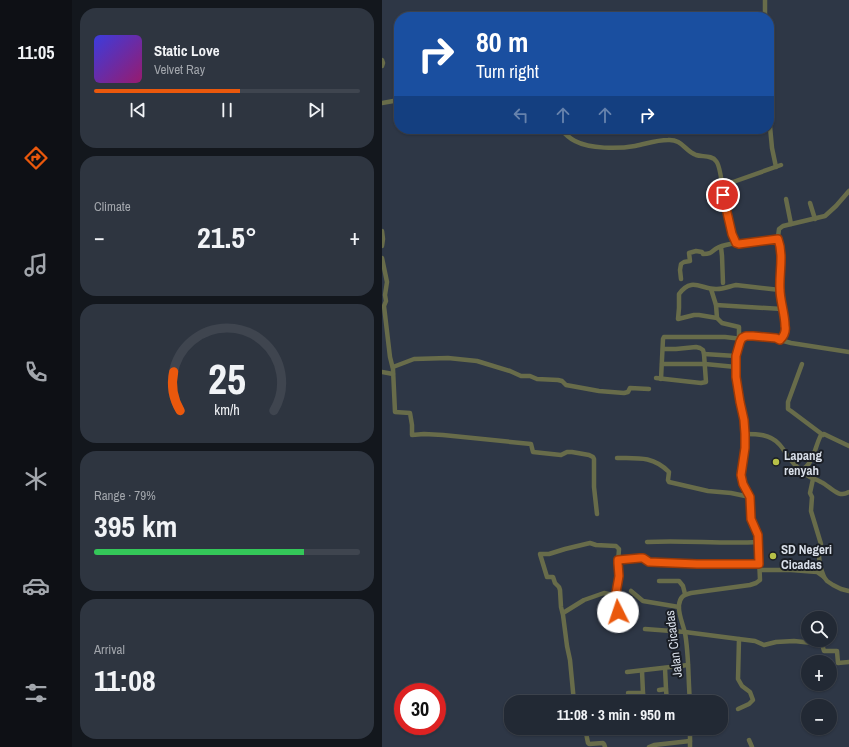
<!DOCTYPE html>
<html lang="en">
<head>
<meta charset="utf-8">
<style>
  :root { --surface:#222934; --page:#2e3540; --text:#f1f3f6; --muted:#a2a6ac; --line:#3f454f; --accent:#ea580c }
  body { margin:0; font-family:"Archivo Narrow",sans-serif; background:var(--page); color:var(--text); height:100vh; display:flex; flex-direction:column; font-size:15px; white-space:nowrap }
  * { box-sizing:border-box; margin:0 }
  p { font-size:13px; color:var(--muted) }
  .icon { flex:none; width:22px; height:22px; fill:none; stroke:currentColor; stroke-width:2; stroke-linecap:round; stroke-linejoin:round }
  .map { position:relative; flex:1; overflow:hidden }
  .panel { display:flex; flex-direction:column; gap:8px; padding:8px; background:#13171d; width:310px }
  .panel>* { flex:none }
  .guide { position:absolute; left:12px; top:12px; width:380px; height:122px; border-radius:16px; box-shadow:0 1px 3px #0004,0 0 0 1px var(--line); background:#1a4fa0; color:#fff; overflow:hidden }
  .tools { position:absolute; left:419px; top:611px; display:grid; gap:8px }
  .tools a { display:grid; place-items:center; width:36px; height:36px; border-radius:50%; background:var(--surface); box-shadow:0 1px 3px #0004,0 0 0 1px var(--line); font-size:20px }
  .speed { position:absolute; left:12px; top:683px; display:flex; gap:8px; font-size:20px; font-weight:700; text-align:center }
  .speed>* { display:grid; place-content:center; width:52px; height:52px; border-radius:50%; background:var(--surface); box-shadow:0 1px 3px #0004,0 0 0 1px var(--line); line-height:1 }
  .speed .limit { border:6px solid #d22; background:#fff; color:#111 }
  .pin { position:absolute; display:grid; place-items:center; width:34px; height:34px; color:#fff; margin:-17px; border:2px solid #fff; border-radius:50%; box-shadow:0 1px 4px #0007 }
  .me { position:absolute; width:44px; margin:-22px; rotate:356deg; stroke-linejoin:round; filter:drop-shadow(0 0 3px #0008) }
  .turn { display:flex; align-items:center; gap:14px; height:84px; padding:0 16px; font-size:18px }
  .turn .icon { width:52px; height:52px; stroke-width:2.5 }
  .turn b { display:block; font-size:28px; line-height:34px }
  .lanes { display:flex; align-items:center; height:38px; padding:0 16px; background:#0003; justify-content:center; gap:20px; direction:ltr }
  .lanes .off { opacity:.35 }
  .big { font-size:30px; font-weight:700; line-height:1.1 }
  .panel .widget { flex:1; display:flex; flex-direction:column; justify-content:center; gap:6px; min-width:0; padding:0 14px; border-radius:16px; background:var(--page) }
  .panel .dial { align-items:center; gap:0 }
  .dial svg { height:104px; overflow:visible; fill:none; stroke:var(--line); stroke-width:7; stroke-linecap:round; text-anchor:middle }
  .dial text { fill:var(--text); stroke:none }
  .song { display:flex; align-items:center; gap:12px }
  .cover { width:48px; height:48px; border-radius:6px; background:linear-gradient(135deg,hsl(240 70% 55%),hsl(320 70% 35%)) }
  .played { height:4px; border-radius:2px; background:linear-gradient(90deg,var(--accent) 55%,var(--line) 55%) }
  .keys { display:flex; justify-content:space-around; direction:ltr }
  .heat { display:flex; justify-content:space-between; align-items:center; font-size:22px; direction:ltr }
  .charge { height:6px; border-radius:3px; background:linear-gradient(90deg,#34c759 79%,var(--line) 0) }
  .trip { position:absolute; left:122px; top:695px; width:224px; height:40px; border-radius:16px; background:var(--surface); box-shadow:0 1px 3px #0004,0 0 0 1px var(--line); font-weight:700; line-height:40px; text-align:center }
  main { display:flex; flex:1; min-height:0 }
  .tab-bar { display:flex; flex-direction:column; width:72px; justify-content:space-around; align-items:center; background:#0e1015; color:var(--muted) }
  .tab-bar .icon { width:28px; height:28px }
  .tab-bar .current { color:var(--accent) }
  .tab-bar b { font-size:18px; color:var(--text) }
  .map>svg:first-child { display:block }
</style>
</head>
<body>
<main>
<nav class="tab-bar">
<b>11:05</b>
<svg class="icon current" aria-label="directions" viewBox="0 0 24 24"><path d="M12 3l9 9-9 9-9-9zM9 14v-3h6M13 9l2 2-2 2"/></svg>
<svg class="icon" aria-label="music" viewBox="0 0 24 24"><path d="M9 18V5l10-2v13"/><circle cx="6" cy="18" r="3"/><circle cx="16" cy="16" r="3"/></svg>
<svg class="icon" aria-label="phone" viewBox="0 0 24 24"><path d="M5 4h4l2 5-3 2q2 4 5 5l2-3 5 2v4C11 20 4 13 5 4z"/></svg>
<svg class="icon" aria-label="climate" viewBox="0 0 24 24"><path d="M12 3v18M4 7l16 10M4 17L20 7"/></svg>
<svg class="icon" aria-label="car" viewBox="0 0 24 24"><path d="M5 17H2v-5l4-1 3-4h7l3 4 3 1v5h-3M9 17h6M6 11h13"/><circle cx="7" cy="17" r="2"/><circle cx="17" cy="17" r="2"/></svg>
<svg class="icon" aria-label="filters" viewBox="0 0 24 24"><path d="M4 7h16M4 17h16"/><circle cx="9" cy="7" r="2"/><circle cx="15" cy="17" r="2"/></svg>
</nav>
<section class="panel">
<div class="widget">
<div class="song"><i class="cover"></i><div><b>Static Love</b><p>Velvet Ray</p></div></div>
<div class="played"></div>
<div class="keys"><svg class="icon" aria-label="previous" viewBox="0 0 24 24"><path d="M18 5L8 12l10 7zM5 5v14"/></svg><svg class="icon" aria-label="pause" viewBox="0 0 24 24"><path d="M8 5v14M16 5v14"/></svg><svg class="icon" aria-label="next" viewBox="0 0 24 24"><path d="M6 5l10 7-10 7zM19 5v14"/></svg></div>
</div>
<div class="widget"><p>Climate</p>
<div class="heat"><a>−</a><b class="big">21.5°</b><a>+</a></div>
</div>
<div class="widget dial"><svg viewBox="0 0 100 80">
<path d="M14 69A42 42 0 1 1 86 69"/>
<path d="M14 69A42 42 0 0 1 9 39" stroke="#ea580c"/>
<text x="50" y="56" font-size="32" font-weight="700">25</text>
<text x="50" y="72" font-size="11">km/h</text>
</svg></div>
<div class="widget"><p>Range · 79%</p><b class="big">395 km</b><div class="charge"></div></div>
<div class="widget"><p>Arrival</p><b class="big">11:08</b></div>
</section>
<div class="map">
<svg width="467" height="747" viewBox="0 0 467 747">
  <rect width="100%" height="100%" fill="#2e3746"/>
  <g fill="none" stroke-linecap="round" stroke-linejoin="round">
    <g stroke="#686c4a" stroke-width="4.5">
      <path d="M383,17V0"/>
      <path d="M0,60L1,63L0,66"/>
      <path d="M0,103L17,100"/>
      <path d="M387,116L390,148L394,167"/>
      <path d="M179,129C183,134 187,138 193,141C208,149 236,149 253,146C264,144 274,140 286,140C300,139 303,151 314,155C320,157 330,155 334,161C339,166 340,189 342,196C345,212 348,228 354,243L357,244L396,239"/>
      <path d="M339,183L351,182L399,165"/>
      <path d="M404,199L409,224"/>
      <path d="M428,203L433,219"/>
      <path d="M0,231L1,239L0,246"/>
      <path d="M339,247L340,256L341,283"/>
      <path d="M0,258L5,282L3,295L4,301L2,306L8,357L11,369L13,412L28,413L30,425V435L42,434L61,435L149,444L151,452L179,455L185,452H190L207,455L211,457L212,459V487L215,514"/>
      <path d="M299,279L298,270L299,264L302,262L308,261L307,253L314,251L320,252L321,254C332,254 328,251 337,247C342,245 348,244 354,243"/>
      <path d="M329,289L334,305L335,318"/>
      <path d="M334,305L400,309"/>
      <path d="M357,338V327L340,323L335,318L317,315H312L296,319L297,308V294C310,276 320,290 335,289C342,289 348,286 354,285L398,290"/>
      <path d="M398,340L409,343L467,352"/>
      <path d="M322,354L354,356"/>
      <path d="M280,364H323L354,367"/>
      <path d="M420,364L406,402V409L409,411L441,435"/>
      <path d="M11,367L32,359L66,358L95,361L128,371L139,376H148L155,379L176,380L180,381L184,385L217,391L242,393L246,392L248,388L267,389"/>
      <path d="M0,372L11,374"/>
      <path d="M274,378L319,383L324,382L322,354L321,350L318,348L314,347L294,349H281"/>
      <path d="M279,379L281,339L282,337H343L360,339"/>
      <path d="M363,434C375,434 388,434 397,444C401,448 404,454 408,459C412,464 415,468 420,470C432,463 433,446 439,435L442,434L446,436L467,446"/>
      <path d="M235,458C256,458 271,456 287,472L286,480L287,482L326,491L349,493L368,497"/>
      <path d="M420,470C427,479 430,477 439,482C448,486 456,499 467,492"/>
      <path d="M431,479L428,493L430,497L429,511L439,544L437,556L438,566L442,577"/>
      <path d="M265,542C302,540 339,544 376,542"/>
      <path d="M237,560L258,558H261L267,562L315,564L377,563"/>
      <path d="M378,570H409L435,572L442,577L445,581L451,585L459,589L467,591"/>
      <path d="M277,581H297L301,586L303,594"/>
      <path d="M249,591L261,601L297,607"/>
      <path d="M181,613L202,600L222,593L232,595L236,598"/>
      <path d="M263,629L303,632L357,639L373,641L382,645L394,642L412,641L440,644L442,651H455L456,663L467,662"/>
      <path d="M260,671L261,693L262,702"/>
      <path d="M245,672L306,665"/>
      <path d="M284,689L285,702"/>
      <path d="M277,690L284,689L283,668"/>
      <path d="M246,693H261"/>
      <path d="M242,699V702"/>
      <path d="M192,702L188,660L185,646L181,615L179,607L178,590L177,587L173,583L171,577H165L158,554H167L183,549L208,543L214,545L234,546L237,549L236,563L237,576L234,593L236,598V612"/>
      <path d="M308,702C306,679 307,655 303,633C301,624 296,614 297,605C298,597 301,595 309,593L368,585L374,583L378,580L376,535L369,519L368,497L361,484L359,475L363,448V434L362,420L358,402L354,377V356L358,342L360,339L364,336H371L393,338L398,340L402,334L403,326L398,290L399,254L398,245L396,237L397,229L401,226L443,216L454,206L467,191"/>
      <path d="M356,709L367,704L371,700L368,692L360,686L356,679L357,639"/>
      <path d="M203,728L206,743L207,744L221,743L222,744L223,747"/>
      <path d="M259,732L266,731L267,728"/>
      <path d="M367,740L370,747"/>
      <path d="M267,747L272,745L308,741"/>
      <path d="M308,747V728"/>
    </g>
  </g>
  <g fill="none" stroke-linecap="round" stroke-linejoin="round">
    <g stroke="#983908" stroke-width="10">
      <path id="route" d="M236,612V598L234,593L237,576L236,563V560L258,558H261L267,562L315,564H377L376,535L369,519L368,497L361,484L359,475L363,448V434L362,420L358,402L354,377V356L358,342L360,338L364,336H371L394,338L398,340C402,336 404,331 403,326C403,314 398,301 398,289C397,273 402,255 396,239L357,244L354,243L350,234L341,195"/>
    </g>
    <use href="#route" stroke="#ea580c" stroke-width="7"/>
  </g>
  <g fill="#b7c148" stroke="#1a1e25" stroke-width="1.5">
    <circle cx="394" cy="462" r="4"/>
    <circle cx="391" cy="556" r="4"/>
  </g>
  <g text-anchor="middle" stroke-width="4" stroke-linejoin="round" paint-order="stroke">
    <g font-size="13" font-weight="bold" fill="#d9dfe9" stroke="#1a1e25" text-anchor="start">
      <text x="402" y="460">Lapang<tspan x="402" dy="15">renyah</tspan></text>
      <text x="399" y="554">SD Negeri<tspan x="399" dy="15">Cicadas</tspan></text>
    </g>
    <g font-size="13" fill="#d9dfe9" stroke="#1a1e25">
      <text transform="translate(291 644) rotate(-97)" y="5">Jalan Cicadas</text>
    </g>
  </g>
</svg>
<div class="tools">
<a><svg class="icon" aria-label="search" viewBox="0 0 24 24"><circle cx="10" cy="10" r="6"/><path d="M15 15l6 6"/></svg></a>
<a>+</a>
<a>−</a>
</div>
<div class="speed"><div class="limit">30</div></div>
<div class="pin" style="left:341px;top:195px;background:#d93025"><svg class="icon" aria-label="arrive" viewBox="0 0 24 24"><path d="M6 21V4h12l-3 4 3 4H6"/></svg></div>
<svg class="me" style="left:236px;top:612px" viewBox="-20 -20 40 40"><circle r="19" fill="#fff"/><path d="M0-13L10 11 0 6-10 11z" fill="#ea580c"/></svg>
<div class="trip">11:08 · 3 min · 950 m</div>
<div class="guide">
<div class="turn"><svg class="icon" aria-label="right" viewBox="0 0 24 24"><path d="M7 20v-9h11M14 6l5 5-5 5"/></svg><div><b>80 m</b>Turn right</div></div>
<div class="lanes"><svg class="icon off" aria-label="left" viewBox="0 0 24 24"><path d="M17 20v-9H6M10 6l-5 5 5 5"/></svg><svg class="icon off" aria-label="ahead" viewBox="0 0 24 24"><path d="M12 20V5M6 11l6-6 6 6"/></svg><svg class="icon off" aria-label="ahead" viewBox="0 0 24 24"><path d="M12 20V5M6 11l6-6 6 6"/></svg><svg class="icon" aria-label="right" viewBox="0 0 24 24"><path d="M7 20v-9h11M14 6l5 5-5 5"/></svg></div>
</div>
</div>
</main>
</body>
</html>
